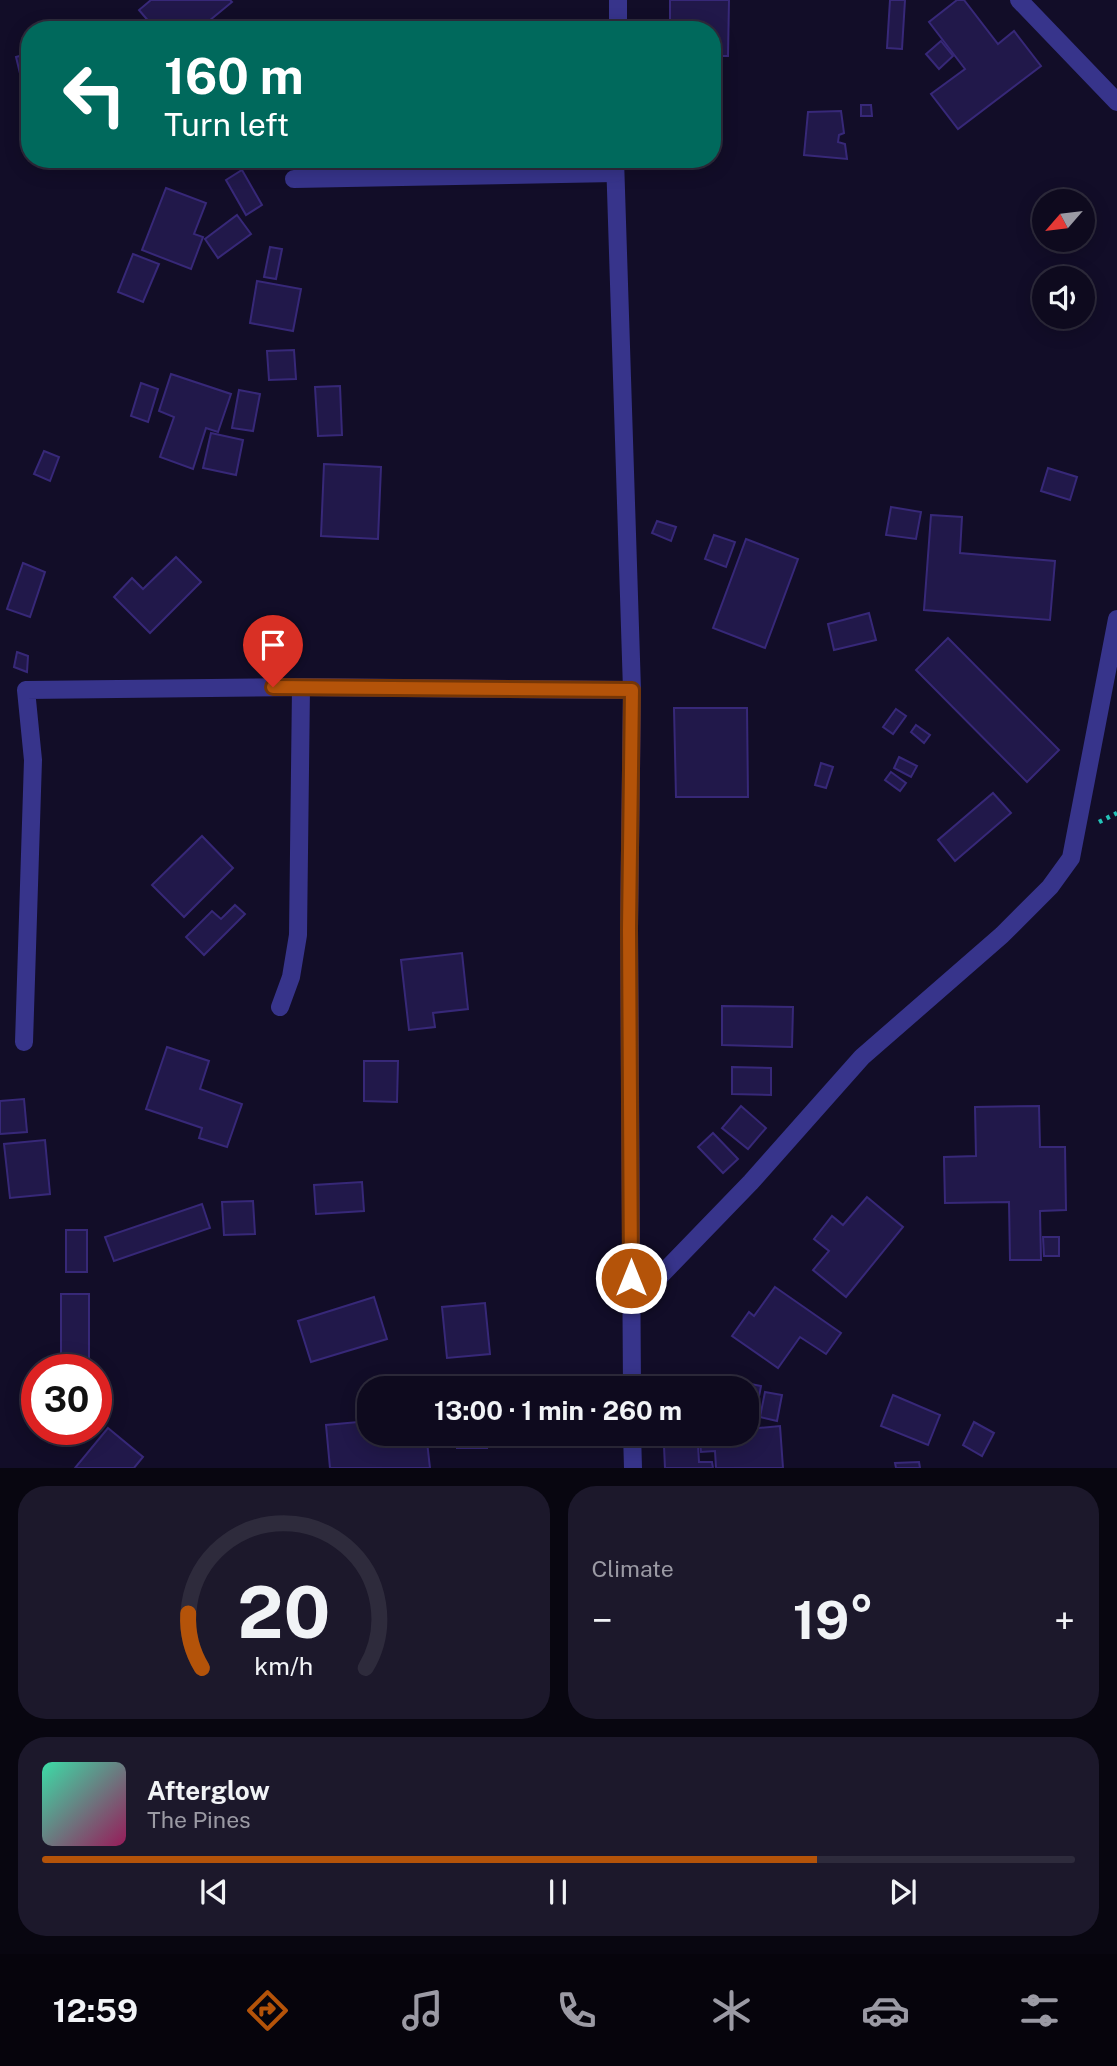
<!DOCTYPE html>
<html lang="en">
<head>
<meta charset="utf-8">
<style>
  :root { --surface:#0e0a1e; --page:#1c182b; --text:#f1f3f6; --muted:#9b9aa4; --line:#2e2b3c; --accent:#b45309 }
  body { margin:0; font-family:"Public Sans",sans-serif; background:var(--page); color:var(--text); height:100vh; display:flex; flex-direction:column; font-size:26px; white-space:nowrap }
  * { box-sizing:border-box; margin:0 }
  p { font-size:23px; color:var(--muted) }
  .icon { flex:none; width:38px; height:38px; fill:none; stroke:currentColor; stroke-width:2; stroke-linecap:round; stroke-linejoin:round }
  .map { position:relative; height:1468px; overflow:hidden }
  .panel { display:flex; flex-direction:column; gap:18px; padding:18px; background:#080610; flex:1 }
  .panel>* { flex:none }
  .top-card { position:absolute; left:21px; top:21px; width:700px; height:147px; border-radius:28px; box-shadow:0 4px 18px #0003,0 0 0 2px var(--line); background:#00695c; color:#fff; overflow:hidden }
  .needle { width:46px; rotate:242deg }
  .fabs { position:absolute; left:1032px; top:189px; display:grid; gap:14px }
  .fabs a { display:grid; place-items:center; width:63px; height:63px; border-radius:50%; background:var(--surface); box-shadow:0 4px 18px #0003,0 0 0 2px var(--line); font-size:35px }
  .speed { position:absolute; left:21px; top:1354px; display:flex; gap:14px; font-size:35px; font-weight:700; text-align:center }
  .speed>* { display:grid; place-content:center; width:91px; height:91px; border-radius:50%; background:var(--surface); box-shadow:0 4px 18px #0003,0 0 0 2px var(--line); line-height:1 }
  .speed .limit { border:10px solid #d22; background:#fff; color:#111 }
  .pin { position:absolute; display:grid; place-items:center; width:60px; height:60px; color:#fff; margin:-72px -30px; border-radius:50% 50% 50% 0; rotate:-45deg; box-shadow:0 0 7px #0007 }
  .pin .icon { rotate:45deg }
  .me { position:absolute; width:77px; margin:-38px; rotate:0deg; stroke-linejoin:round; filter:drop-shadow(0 0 5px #0008) }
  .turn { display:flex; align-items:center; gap:24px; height:147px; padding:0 28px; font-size:32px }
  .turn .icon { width:91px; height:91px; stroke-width:2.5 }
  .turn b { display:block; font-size:49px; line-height:60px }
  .big { font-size:52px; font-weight:700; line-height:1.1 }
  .panel .tile { flex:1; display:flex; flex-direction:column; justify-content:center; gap:10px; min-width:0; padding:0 24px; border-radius:28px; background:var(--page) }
  .panel .dial { align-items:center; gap:0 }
  .dial svg { height:182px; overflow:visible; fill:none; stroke:var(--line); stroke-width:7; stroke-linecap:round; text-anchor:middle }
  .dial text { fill:var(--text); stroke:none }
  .song { display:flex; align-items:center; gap:21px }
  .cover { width:84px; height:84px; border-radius:10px; background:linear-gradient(135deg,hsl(160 70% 55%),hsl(330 70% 35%)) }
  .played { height:7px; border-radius:4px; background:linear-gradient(90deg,var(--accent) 75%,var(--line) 75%) }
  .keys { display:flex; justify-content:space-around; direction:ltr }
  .heat { display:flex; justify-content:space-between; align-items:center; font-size:38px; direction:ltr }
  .panel .tiles { flex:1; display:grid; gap:18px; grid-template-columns:1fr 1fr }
  .tile:last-child { grid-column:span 2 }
  .trip { position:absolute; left:357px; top:1376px; width:402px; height:70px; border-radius:28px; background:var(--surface); box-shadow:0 4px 18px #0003,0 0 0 2px var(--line); font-weight:700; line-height:70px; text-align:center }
  .tab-bar { display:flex; height:112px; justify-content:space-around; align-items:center; background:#06040c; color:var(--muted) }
  .tab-bar .icon { width:49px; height:49px }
  .tab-bar .on { color:var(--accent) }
  .tab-bar b { font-size:32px; color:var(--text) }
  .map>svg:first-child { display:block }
</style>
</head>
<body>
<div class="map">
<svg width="1117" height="1468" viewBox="0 0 1117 1468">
  <rect width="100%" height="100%" fill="#120d28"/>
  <g fill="#21184a" stroke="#372878" stroke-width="2">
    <path d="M151,0H230L232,2L198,30H156L139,10Z"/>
    <path d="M670,0H729L728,56H712V30H690L691,22L670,21Z"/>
    <path d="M890,0H905L902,49L887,48Z"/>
    <path d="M957,0H964L998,44L1014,31L1041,66L958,129L931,94L965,69L929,22Z"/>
    <path d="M941,41L953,56L939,69L926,54Z"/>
    <path d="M30,53V85L23,86L16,57Z"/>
    <path d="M861,105H871L872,116H861Z"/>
    <path d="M841,111L844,133L839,135L838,142L845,144L847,159L804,155L808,112Z"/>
    <path d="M335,159H363V169L335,171Z"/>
    <path d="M242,170L262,205L246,215L226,180Z"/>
    <path d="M166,188L206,203L194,234L203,237L191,269L142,250Z"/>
    <path d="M237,215L251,234L218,258L205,239Z"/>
    <path d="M270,247L282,249L276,279L264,277Z"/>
    <path d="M133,254L159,264L143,302L118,292Z"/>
    <path d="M257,281L301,289L293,331L250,323Z"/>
    <path d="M294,350L296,379L269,380L267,351Z"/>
    <path d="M171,374L231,394L218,432L206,428L193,469L160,457L174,417L159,411Z"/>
    <path d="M141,383L158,389L148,422L131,416Z"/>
    <path d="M340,386L342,435L318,436L315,387Z"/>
    <path d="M239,390L260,394L253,431L232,428Z"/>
    <path d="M211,433L243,440L236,475L203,468Z"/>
    <path d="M44,451L59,457L50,481L34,474Z"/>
    <path d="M324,464L381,467L378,539L321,536Z"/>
    <path d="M1048,468L1077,477L1070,500L1041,491Z"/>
    <path d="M891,507L921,512L916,539L886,535Z"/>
    <path d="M931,515L962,517L960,553L1055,561L1050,620L924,610Z"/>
    <path d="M657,521L676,527L671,541L652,533Z"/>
    <path d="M714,535L735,542L726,567L705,559Z"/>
    <path d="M746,539L798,559L765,648L713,628Z"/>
    <path d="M176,557L201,582L150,633L114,597L132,578L143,589Z"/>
    <path d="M23,563L45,572L30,617L7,609Z"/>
    <path d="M869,613L876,640L834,650L828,624Z"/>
    <path d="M948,638L1059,750L1027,782L916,670Z"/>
    <path d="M17,652L28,656L27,672L14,667Z"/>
    <path d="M674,708H747L748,797H676Z"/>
    <path d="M896,709L906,716L893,734L883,727Z"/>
    <path d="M916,725L930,735L924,743L911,732Z"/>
    <path d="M899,757L917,766L911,777L894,768Z"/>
    <path d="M821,763L833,767L826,788L815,785Z"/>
    <path d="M891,772L906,783L900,791L885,780Z"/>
    <path d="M993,793L1011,813L955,861L938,840Z"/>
    <path d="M202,836L233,868L184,917L152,885Z"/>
    <path d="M235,905L245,914L204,955L186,937L212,911L221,919Z"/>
    <path d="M462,953L468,1009L433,1013L435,1027L409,1030L401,960Z"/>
    <path d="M722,1006L793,1007L792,1047L722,1045Z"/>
    <path d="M167,1047L209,1061L200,1089L242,1104L227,1147L199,1138L202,1128L146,1109Z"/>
    <path d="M364,1061H398L397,1102L364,1101Z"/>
    <path d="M732,1067L771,1068V1095L732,1094Z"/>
    <path d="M24,1099L27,1132L0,1134V1101Z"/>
    <path d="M741,1106L766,1128L748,1149L722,1128Z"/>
    <path d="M1039,1106L1040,1147H1065L1066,1210L1040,1211L1041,1260H1010L1009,1202L945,1203L944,1157L976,1156L975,1107Z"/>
    <path d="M713,1133L738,1159L723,1173L698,1147Z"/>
    <path d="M45,1140L50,1194L10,1198L4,1144Z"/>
    <path d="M362,1182L364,1211L316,1214L314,1185Z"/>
    <path d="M867,1197L903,1227L846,1297L813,1270L829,1251L814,1239L832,1216L843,1225Z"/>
    <path d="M253,1201L255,1234L224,1235L222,1202Z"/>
    <path d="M202,1204L210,1228L114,1261L105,1237Z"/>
    <rect x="66" y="1230" width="21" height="42"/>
    <path d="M1043,1237H1059V1256H1044Z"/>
    <path d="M775,1287L841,1333L826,1354L800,1337L778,1368L732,1336L749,1312L754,1316Z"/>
    <rect x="61" y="1294" width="28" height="76"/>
    <path d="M374,1297L387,1339L311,1362L298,1321Z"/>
    <path d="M485,1303L490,1354L447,1358L442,1307Z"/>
    <path d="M711,1376L761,1386L753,1428L747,1427V1388H709Z"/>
    <path d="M765,1392L782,1395L777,1421L760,1417Z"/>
    <path d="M893,1395L940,1415L928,1445L881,1426Z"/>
    <path d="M369,1421V1433H426L430,1468H330L326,1425Z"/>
    <path d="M974,1422L994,1433L982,1456L963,1445Z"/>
    <path d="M780,1426L783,1468H716L715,1451L701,1452L699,1433H747V1429Z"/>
    <path d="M108,1428L143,1457L134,1468H75Z"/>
    <rect x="457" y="1433" width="30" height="15"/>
    <path d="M698,1445L699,1462H712L713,1468H665L664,1446Z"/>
    <path d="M919,1462L920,1468H896L895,1463Z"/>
  </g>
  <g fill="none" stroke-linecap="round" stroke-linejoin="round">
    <path stroke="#24c3b8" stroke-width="4.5" stroke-dasharray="3.5 5" stroke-linecap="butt" d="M1099,822L1117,813"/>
    <g stroke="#37348b" stroke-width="18">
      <path d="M1019,0L1117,102"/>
      <path d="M618,30V0"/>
      <path d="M615,159L632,690L629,929L632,1388"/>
      <path d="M294,179L615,173"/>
      <path d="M280,1007L291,977L298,935L301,687"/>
      <path d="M24,1042L33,760L26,690L301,687L632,690"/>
      <path d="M632,1305L751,1182L862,1057L1002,935L1050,887L1071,858L1117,619"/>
      <path d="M632,1433L633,1468"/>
    </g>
  </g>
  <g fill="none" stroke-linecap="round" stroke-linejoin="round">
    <g stroke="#753606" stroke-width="18">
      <path id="route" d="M273,687L632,690L629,929L631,1278"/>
    </g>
    <use href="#route" stroke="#b45309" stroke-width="12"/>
  </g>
</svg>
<div class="fabs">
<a><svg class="needle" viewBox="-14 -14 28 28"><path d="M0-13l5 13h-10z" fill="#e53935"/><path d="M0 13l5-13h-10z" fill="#9b9aa4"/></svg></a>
<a><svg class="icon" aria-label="sound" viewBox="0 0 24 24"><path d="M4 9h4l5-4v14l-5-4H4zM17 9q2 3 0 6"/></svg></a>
</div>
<div class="speed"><div class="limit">30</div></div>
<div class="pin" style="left:273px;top:687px;background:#d93025"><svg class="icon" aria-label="arrive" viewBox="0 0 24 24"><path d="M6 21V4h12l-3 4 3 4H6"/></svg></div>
<svg class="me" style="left:631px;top:1278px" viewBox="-20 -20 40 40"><circle r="17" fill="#b45309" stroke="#fff" stroke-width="3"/><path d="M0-11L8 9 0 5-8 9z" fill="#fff"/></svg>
<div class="trip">13:00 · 1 min · 260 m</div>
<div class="top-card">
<div class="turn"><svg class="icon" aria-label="left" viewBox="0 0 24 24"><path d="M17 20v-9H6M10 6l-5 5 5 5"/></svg><div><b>160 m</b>Turn left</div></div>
</div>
</div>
<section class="panel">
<div class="tiles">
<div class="tile dial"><svg viewBox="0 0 100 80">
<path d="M14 69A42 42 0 1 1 86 69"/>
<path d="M14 69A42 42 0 0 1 8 45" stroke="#b45309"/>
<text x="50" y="56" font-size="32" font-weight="700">20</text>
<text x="50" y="72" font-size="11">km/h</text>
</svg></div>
<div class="tile"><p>Climate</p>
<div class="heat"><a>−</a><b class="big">19°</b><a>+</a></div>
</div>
<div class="tile">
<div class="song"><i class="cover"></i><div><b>Afterglow</b><p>The Pines</p></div></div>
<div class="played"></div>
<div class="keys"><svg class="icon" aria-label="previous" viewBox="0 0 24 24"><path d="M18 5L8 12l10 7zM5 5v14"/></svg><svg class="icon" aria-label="pause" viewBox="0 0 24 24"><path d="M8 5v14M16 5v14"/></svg><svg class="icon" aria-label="next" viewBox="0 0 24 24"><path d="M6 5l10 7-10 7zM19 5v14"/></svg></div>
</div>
</div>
</section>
<nav class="tab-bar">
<b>12:59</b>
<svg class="icon on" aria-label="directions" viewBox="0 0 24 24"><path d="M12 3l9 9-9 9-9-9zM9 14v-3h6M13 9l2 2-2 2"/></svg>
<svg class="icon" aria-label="music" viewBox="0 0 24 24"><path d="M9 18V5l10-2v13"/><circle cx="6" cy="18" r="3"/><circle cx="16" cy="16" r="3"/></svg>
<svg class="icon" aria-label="phone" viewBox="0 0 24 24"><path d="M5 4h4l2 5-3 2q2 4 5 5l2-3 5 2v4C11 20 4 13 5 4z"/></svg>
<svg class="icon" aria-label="climate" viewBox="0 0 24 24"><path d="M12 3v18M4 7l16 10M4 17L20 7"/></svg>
<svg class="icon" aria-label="car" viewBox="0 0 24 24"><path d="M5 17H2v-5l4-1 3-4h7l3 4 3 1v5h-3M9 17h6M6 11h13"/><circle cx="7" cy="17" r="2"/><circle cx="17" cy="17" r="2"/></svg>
<svg class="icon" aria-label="filters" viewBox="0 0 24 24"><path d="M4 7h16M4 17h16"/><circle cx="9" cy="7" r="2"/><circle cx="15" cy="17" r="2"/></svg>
</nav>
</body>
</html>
